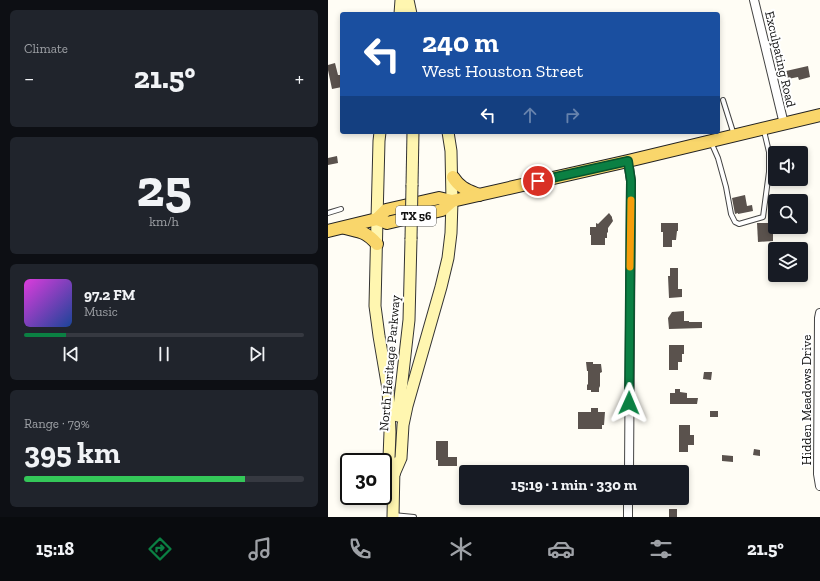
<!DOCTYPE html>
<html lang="en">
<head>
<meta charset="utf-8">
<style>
  :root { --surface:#171b24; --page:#20242c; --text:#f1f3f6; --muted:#9ea1a6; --line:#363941; --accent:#0b8043 }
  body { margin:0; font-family:"Zilla Slab",serif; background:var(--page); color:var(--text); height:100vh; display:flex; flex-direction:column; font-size:15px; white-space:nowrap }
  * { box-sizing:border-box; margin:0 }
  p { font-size:13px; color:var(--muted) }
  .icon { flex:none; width:22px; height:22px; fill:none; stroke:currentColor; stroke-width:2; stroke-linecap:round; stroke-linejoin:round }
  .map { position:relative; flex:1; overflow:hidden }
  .sheet { display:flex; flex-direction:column; gap:10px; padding:10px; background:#0d0f14; width:328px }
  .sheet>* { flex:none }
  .top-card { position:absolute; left:12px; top:12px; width:380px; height:122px; border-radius:4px; box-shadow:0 2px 6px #0003; background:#1a4fa0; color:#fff; overflow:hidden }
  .controls { position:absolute; left:440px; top:146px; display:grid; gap:8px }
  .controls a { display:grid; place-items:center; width:40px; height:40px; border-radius:4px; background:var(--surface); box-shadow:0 2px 6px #0003; font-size:20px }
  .speed { position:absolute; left:12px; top:453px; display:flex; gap:8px; font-size:20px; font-weight:700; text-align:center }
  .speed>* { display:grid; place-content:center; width:52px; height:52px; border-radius:50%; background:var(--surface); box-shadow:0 2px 6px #0003; line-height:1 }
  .speed .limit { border:2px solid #111; border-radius:6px; background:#fff; color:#111 }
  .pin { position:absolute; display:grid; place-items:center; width:34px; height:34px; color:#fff; margin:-17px; border:2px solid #fff; border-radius:50%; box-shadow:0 1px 4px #0007 }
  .me { position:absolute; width:44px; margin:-22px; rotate:1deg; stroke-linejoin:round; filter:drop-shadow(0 0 3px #0008) }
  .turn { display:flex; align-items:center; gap:14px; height:84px; padding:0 16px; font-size:18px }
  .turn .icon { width:52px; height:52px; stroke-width:2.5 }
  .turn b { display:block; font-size:28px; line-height:34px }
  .lanes { display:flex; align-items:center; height:38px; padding:0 16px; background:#0003; justify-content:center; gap:20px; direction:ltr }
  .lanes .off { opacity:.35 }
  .big { font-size:30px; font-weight:700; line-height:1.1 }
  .sheet .card { flex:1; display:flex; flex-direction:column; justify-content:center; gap:6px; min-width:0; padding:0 14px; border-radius:6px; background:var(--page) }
  .sheet .dial { align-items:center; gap:0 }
  .dial b { font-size:52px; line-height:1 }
  .song { display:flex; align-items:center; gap:12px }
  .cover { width:48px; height:48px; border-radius:6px; background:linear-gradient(135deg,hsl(300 70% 55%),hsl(220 70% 35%)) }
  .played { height:4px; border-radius:2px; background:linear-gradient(90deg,var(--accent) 15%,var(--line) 15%) }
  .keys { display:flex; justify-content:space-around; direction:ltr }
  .heat { display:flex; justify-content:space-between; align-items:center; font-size:22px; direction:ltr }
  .charge { height:6px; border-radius:3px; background:linear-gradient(90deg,#34c759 79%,var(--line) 0) }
  .trip { position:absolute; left:131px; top:465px; width:230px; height:40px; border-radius:4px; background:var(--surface); box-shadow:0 2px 6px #0003; font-weight:700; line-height:40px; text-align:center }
  .menu { display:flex; height:64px; justify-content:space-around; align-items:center; background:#090b0e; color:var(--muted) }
  .menu .icon { width:28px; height:28px }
  .menu .on { color:var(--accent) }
  .menu b { font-size:18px; color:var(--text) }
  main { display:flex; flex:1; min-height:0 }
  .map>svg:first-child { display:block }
</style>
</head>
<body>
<main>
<section class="sheet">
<div class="card"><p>Climate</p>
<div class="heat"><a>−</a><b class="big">21.5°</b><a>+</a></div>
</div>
<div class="card dial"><b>25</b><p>km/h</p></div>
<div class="card">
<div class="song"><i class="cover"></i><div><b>97.2 FM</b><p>Music</p></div></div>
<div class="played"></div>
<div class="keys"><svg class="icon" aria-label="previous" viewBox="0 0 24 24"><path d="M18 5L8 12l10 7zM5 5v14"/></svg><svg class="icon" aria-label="pause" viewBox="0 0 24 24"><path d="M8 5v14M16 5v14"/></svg><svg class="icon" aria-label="next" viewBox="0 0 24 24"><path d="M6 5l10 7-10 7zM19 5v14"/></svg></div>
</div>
<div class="card"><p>Range · 79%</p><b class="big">395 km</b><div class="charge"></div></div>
</section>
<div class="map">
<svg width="492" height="517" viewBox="0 0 492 517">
  <rect width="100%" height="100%" fill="#fffdf5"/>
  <g fill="#5a524d">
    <path d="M7,63L10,75H14V87L4,89L0,70V65Z"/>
    <path d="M480,66L482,77L471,80L470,77L460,79L458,71Z"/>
    <path d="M9,156L10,163L0,165V158Z"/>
    <path d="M417,195L419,206L424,205L425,211L410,214V213L407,214L404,198Z"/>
    <path d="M281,213L284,217V218L285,221L280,228V233L279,232V238H277V245H263V235H262V227H268V223L270,224Z"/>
    <path d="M333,223H350V231H349L348,240H344V247H335V232H333Z"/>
    <path d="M429,223H445V241L430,242Z"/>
    <path d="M342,268H350V289H354V297L341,298L340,276H342Z"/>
    <path d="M356,311V321H361V322H374V328L341,329L340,318L344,312Z"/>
    <path d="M341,345H356V354H354V362H350V370H341Z"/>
    <path d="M258,362H265V364H273L274,372L272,373V386L271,388V392H263V390H259V384L260,385V371H259Z"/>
    <path d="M376,372H384L383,380L375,379Z"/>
    <path d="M347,389H352V392L359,393V398H370L369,404H342V393H347Z"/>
    <path d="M263,408H270V412H277L276,425H274V429H250V412H263Z"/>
    <rect x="382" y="411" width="8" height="6"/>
    <path d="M351,425H362V435H366V445H360V452H351Z"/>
    <path d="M108,441H120V457H129V466H110V460H108Z"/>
    <path d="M426,449L432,450V456L425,455Z"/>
    <path d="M394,455L405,456V462L394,461Z"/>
    <rect x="341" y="509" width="8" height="8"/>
  </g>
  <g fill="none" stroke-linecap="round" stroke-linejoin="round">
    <g stroke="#444" stroke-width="6">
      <g id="lane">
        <path d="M395,100L406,135"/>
        <path d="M383,142L390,158L398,187L403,214L407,222L411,224L435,217L441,172V152L436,131"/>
        <path d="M0,213L13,209"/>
        <path d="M65,515L86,517"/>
      </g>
    </g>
    <g stroke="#444" stroke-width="10">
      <g id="street">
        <path d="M426,0L456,124"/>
        <path d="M300,161L303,181L301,472"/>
        <path d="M492,313L491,318L490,474L492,486"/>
        <path d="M300,517V498"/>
      </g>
    </g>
    <g stroke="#333" stroke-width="13">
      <g id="secondary">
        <path d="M80,0L83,14"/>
        <path d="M72,14L73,0"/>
        <path d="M52,132L51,141L49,219L47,306L51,336L60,389L62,432L61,458L66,474"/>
        <path d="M84,185L85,132"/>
        <path d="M70,416L81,320L83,239"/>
        <path d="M66,474L73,458L75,425L79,406L113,287L120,258L123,233L124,201L123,151L120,132"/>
        <path d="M65,517L66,467"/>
      </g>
    </g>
    <g stroke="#222" stroke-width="14">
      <g id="primary">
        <path d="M125,177C132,188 139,190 151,195"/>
        <path d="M49,219L59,223L114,210L124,201"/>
        <path d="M17,228C33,232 37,231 49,244"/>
        <path d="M0,231L49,219L58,210L111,198L124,201L300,161L492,115"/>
      </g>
    </g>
    <use href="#lane" stroke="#fff" stroke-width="4"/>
    <use href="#street" stroke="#fff" stroke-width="8"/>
    <use href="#secondary" stroke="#fff6b0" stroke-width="11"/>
    <use href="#primary" stroke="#f9d66b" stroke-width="12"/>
    <g stroke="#333" stroke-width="13" stroke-linecap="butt">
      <path id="secondary-bridge" d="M83,239L84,185"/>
    </g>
    <use href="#secondary-bridge" stroke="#fff6b0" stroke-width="11"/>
  </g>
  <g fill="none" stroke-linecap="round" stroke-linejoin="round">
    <g stroke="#07532c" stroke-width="10">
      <path id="route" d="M210,181L300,161L303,181L301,403"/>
    </g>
    <use href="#route" stroke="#0b8043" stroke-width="7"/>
    <path stroke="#f59e0b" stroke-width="7" d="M302,267L303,200"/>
  </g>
  <g text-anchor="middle" stroke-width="4" stroke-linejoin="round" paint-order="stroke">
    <rect fill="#fff" stroke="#585858" stroke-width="1" x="68" y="206" width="40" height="20" rx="3"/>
    <g font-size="12" font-weight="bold" fill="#111">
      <text x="88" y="220">TX 56</text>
    </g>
    <g font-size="13" fill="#111" stroke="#fff">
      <text transform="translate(453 59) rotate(77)" y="5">Exculpating Road</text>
      <text transform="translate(61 363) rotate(-85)" y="5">North Heritage Parkway</text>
      <text transform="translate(478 400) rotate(-90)" y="5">Hidden Meadows Drive</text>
    </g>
  </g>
</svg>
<div class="controls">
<a><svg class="icon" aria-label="sound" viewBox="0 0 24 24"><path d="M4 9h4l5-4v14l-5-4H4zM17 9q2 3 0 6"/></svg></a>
<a><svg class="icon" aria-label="search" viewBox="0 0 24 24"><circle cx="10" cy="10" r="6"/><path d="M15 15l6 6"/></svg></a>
<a><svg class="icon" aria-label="layers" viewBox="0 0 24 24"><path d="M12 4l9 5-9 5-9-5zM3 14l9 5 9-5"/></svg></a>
</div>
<div class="speed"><div class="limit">30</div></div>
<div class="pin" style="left:210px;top:181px;background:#d93025"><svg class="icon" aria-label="arrive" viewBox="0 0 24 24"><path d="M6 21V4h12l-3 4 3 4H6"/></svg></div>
<svg class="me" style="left:301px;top:403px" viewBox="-20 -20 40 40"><path d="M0-17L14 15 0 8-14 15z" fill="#0b8043" stroke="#fff" stroke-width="4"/></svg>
<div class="trip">15:19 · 1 min · 330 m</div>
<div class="top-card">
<div class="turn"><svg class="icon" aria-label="left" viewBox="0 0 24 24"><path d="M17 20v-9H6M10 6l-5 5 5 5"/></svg><div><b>240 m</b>West Houston Street</div></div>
<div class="lanes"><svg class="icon" aria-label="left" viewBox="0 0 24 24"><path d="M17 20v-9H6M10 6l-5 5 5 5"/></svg><svg class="icon off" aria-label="ahead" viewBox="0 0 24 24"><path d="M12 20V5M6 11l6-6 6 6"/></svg><svg class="icon off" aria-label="right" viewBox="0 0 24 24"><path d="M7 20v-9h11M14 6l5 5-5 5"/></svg></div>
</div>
</div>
</main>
<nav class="menu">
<b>15:18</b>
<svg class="icon on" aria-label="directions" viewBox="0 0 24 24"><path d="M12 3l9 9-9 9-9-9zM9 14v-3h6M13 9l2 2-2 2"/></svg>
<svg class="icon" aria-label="music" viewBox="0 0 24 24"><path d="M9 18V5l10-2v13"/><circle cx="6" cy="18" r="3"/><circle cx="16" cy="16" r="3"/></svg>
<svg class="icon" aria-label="phone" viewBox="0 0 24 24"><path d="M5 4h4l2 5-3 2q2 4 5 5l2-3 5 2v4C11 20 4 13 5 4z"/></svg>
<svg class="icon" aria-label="climate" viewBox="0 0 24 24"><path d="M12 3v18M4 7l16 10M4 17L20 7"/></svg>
<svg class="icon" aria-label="car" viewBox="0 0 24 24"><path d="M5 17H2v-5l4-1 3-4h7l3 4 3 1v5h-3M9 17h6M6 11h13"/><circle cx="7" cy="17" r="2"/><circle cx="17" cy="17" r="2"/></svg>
<svg class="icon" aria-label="filters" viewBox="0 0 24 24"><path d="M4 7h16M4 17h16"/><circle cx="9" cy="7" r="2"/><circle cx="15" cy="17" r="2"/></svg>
<b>21.5°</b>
</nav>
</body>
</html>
